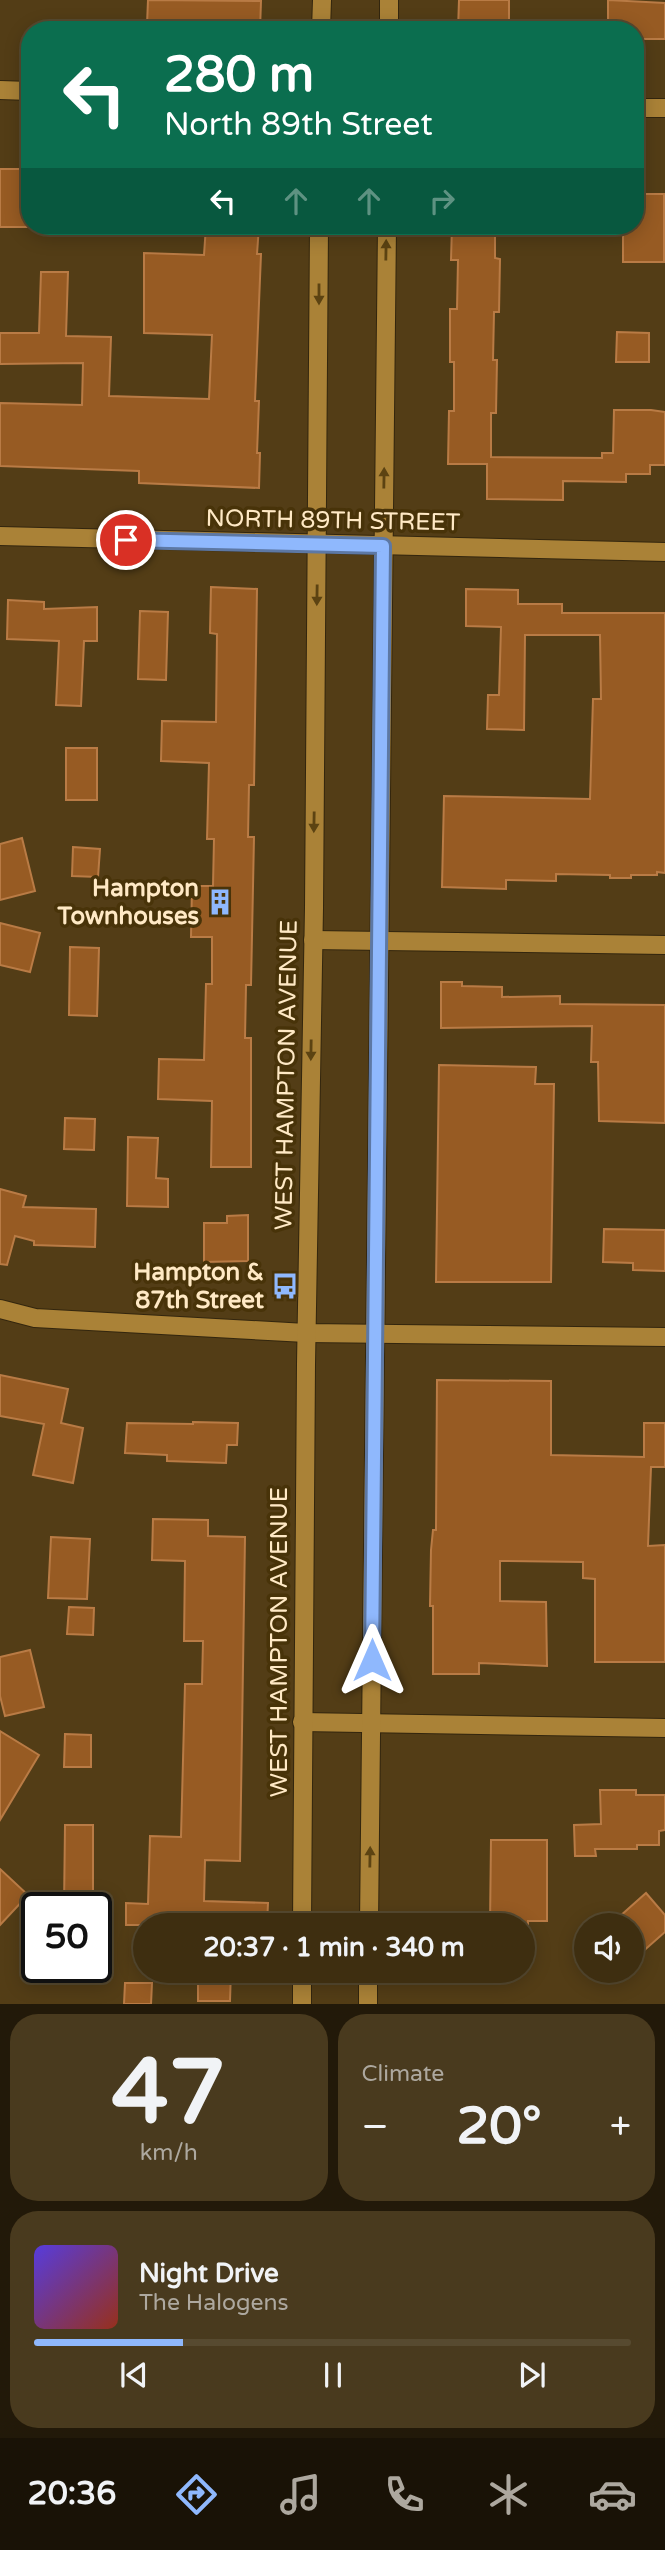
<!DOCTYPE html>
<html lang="en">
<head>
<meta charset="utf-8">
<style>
  :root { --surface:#3e2e10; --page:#493a1e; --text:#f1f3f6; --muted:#ada89f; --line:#574a30; --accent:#8fb8fd }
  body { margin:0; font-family:"Varela Round",sans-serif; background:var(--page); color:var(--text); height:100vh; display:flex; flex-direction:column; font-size:26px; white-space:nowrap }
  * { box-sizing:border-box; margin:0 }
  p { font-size:23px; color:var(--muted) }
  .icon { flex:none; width:38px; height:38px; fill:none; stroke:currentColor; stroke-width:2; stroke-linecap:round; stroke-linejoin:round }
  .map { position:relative; height:2004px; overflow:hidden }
  .details { display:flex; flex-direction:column; gap:10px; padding:10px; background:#221909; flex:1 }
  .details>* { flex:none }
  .top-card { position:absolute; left:21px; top:21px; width:623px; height:214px; border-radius:28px; box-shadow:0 4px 18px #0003,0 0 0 2px var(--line); background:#0b6e4f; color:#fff; overflow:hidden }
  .fabs { position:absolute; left:574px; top:1913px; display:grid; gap:14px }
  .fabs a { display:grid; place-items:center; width:70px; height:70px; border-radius:50%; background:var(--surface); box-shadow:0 4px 18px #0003,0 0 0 2px var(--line); font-size:35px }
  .speed { position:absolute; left:21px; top:1892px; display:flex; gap:14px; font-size:35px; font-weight:700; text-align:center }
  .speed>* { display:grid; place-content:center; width:91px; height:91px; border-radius:50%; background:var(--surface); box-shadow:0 4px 18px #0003,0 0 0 2px var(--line); line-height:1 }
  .speed .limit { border:4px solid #111; border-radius:10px; background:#fff; color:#111 }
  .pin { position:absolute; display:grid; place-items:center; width:60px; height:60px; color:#fff; margin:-30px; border:4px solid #fff; border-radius:50%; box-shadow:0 2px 7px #0007 }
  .me { position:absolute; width:77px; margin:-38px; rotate:0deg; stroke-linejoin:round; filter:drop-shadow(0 0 5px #0008) }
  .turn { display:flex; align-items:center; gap:24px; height:147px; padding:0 28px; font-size:32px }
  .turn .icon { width:91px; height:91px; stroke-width:2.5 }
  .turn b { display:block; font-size:49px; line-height:60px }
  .lanes { display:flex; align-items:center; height:66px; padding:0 28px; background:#0003; justify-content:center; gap:35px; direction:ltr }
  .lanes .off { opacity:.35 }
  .big { font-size:52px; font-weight:700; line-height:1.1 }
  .details .card { flex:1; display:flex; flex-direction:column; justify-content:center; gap:10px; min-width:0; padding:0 24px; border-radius:28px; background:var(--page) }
  .details .dial { align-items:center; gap:0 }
  .dial b { font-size:91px; line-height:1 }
  .song { display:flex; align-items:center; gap:21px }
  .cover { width:84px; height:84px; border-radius:10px; background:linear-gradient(135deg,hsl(250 70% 55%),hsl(10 70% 35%)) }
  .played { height:7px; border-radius:4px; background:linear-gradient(90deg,var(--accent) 25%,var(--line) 25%) }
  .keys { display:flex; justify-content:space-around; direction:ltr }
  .heat { display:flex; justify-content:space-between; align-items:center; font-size:38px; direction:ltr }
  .details .tiles { flex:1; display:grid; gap:10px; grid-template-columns:1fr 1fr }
  .card:last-child { grid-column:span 2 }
  .trip { position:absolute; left:133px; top:1913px; width:402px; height:70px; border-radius:35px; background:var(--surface); box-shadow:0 4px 18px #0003,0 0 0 2px var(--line); font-weight:700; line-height:70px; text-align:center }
  .dock { display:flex; height:112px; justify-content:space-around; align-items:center; background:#191206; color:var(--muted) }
  .dock .icon { width:49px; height:49px }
  .dock .current { color:var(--accent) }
  .dock b { font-size:32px; color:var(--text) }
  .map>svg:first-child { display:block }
</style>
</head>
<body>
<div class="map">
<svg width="665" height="2004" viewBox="0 0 665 2004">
  <rect width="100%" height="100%" fill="#533d16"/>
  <g fill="#975b23" stroke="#b97b45" stroke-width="2">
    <path d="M148,0L261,1L260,30H199V27L147,25Z"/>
    <path d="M459,0H509V30H458Z"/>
    <path d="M608,0L665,3V39H635V30H608Z"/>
    <path d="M0,169H22V202H30V227H0Z"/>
    <path d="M635,194H664V262H623V226H635Z"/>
    <path d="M206,226H259L257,254H261L255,401H259L257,453H260L259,488L139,483V471L0,466V403L82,405L83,363L0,364V333H39L41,272H68L66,336L111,337L109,396L209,399L212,335L144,333V253L204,255Z"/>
    <path d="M452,226H495V258L500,259L499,312H494L493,360H497L496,413H491V457L602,458V453H613L614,410H651L665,412V465H650V474H626V482L563,481V500L487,499V464H448L449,411H454V362H450V309H457L458,260H451Z"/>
    <path d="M617,332L649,333V362H616Z"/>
    <path d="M211,587L257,589L254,785H249L248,837H254L251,985H246L245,1038H251V1167H211L212,1101L158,1099L159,1059L204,1060L206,984H212V937H191L192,886H213L214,839H207L209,763L161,761L162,721L216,722L217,634L210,633Z"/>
    <path d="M466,589L518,590V604H562V613H665V873L657,872V875H631V878H610V875L556,874V881L506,880V889L442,887L444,796L590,799L593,699H601L600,635H525L524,730L487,729L488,695H499L501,627L466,626Z"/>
    <path d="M8,600L44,602V609L97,607V641H84L81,706L56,705L59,641L7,639Z"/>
    <path d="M140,611L168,612L166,680L138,679Z"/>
    <rect x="66" y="748" width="31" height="52"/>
    <path d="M22,838L35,891L0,900V844Z"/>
    <path d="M73,847L100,849L98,877L72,876Z"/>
    <path d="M0,923L40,933L30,972L0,965Z"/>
    <path d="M70,947L99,948L97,1016L69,1015Z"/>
    <path d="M441,982H462V986L502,987V997L560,996V1004L665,1005V1123L599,1121L598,1062H591L592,1026L441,1028Z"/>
    <path d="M439,1065L536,1067L535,1084H554L551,1282H436Z"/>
    <path d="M65,1118L95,1119L94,1150L64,1149Z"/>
    <path d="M128,1137L158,1138L156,1178L168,1179V1207L127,1206Z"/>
    <path d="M0,1189L26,1196L23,1207L96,1209L95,1247L34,1245V1241L15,1236L7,1265L0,1264Z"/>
    <path d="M248,1215V1261L204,1262V1223H227V1216Z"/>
    <path d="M604,1229L665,1230V1271L633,1270V1263L603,1262Z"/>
    <path d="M0,1375L68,1389L61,1423L83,1428L73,1483L33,1475L44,1424L0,1416Z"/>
    <path d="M437,1380L551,1381V1455L644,1457V1423H665V1467H651L648,1546L665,1545V1662H595V1579L583,1578V1562L500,1561V1601L546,1602L547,1666L479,1663V1674H433V1606H430L431,1550L433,1530H436Z"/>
    <path d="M193,1422L238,1423L237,1445H227L226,1463L167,1461V1455L125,1453L127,1423L193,1424Z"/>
    <path d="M153,1519L208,1520V1536L245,1537L240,1861L205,1860L204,1901L268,1903L267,1925H126V1903L148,1904L150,1836L181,1837L185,1684H202L203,1641H184L185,1561L152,1560Z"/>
    <path d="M51,1537L90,1539L87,1599L48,1598Z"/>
    <path d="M69,1607L94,1608L93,1635L67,1634Z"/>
    <path d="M30,1650L44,1707L5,1716L0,1696V1657Z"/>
    <path d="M0,1731L39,1755L0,1820Z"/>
    <path d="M65,1734L91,1735V1767H64Z"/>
    <path d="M600,1790H636V1795H665V1830L659,1831V1845H637V1849H595L596,1856H575L574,1825L601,1824Z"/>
    <path d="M65,1825H93V1908H64Z"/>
    <path d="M491,1840H547V1921H528V1925H490Z"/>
    <path d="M0,1869L28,1895L0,1925Z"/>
    <path d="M646,1893L665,1915V1932L632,1961V1925H610Z"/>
    <path d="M198,1970H231L230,2001H198Z"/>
    <path d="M125,1983H152L151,2004H124Z"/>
  </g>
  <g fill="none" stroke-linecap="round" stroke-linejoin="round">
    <g stroke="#33260e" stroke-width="20">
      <g id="minor">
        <path d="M0,90L30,91"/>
        <path d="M635,108H665"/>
        <path d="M0,536L665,552"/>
        <path d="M313,940L665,945"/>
        <path d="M0,1309L35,1318L306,1333L665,1337"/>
        <path d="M302,1722L665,1728"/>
      </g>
    </g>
    <g stroke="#33260e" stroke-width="20">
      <g id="secondary">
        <path d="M321,30L322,0"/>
        <path d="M389,30V0"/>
        <path d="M302,1925L306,1364L314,908L319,226"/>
        <path d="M369,1925L387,226"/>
        <path d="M302,2004V1970"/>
        <path d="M368,2004V1970"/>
      </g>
    </g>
    <use href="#minor" stroke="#aa8237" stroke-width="18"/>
    <use href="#secondary" stroke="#aa8237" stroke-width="18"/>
  </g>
  <defs><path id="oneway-solid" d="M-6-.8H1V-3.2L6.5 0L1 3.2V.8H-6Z" transform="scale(1.75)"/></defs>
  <g fill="#5c4312">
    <use href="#oneway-solid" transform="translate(386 250) rotate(-89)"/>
    <use href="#oneway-solid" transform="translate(319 294) rotate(90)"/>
    <use href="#oneway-solid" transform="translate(384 478) rotate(-89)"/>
    <use href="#oneway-solid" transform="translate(317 595) rotate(91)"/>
    <use href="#oneway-solid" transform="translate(314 822) rotate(91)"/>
    <use href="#oneway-solid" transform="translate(311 1050) rotate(91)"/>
    <use href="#oneway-solid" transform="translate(370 1857) rotate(-89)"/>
  </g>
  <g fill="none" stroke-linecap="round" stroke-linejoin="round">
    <g stroke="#5d78a4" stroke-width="18">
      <path id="route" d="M126,540L383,546L372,1660"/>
    </g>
    <use href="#route" stroke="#8fb8fd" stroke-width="12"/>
  </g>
  <defs>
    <g id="building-bare" transform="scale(2.1)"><path d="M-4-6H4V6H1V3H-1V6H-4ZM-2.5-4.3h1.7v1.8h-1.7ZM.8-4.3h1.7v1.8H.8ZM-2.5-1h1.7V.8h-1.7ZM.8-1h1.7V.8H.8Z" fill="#8fb8fd" stroke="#483309" stroke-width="2.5" paint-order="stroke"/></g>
    <g id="bus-bare" transform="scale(2.1)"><path d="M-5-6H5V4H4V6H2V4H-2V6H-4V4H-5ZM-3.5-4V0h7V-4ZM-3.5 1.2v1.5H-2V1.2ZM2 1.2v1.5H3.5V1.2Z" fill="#8fb8fd" stroke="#483309" stroke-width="2.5" paint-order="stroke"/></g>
  </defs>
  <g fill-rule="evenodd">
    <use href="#building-bare" x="220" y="902"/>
    <use href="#bus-bare" x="285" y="1286"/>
  </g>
  <g text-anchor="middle" stroke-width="7" stroke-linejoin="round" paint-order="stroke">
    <g font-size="24" fill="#ffe9c5" stroke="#483309">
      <text transform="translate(333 520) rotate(1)" y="8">NORTH 89TH STREET</text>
      <text transform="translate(286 1075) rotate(-89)" y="8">WEST HAMPTON AVENUE</text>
      <text transform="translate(279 1642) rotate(-90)" y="8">WEST HAMPTON AVENUE</text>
    </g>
    <g font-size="24" font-weight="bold" fill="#ffe9c5" stroke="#483309" text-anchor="end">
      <text x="199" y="896">Hampton<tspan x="199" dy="28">Townhouses</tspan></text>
      <text x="264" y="1280">Hampton &amp;<tspan x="264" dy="28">87th Street</tspan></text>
    </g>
  </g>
</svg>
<div class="fabs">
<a><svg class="icon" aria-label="sound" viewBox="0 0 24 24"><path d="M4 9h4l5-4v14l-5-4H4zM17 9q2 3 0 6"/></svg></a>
</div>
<div class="speed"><div class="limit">50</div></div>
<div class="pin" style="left:126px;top:540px;background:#d93025"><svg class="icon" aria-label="arrive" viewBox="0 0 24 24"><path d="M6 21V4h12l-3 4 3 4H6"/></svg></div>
<svg class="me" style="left:372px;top:1660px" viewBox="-20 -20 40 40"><path d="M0-17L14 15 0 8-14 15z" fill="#8fb8fd" stroke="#fff" stroke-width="4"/></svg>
<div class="trip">20:37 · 1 min · 340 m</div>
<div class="top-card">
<div class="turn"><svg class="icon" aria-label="left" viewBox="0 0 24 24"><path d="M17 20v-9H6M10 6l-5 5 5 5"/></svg><div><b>280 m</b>North 89th Street</div></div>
<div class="lanes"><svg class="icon" aria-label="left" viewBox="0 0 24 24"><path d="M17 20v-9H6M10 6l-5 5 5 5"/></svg><svg class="icon off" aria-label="ahead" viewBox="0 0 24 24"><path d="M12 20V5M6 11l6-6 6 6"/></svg><svg class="icon off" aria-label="ahead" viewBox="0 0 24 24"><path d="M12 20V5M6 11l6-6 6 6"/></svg><svg class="icon off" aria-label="right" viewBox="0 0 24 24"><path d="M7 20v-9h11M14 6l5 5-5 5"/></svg></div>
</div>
</div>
<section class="details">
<div class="tiles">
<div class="card dial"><b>47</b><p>km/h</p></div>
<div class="card"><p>Climate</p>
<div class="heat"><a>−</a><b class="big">20°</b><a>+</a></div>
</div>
<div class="card">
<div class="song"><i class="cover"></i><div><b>Night Drive</b><p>The Halogens</p></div></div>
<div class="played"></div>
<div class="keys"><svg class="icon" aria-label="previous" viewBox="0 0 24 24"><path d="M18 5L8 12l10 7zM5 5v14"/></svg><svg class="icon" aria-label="pause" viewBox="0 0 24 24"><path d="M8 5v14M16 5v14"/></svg><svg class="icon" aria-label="next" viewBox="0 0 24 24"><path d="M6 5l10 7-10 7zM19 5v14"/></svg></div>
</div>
</div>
</section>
<nav class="dock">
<b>20:36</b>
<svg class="icon current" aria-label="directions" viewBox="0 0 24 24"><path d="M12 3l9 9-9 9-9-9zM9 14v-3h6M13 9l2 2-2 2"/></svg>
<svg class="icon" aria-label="music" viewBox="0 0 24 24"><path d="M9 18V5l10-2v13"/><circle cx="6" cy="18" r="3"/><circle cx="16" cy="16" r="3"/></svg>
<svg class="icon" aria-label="phone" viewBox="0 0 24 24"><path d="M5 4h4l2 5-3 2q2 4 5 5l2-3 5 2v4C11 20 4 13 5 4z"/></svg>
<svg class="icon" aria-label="climate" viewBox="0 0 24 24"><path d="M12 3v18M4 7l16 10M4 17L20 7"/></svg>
<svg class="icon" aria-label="car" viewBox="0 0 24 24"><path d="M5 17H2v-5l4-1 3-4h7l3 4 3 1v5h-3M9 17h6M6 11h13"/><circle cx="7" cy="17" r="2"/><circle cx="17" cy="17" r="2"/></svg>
</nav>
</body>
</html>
